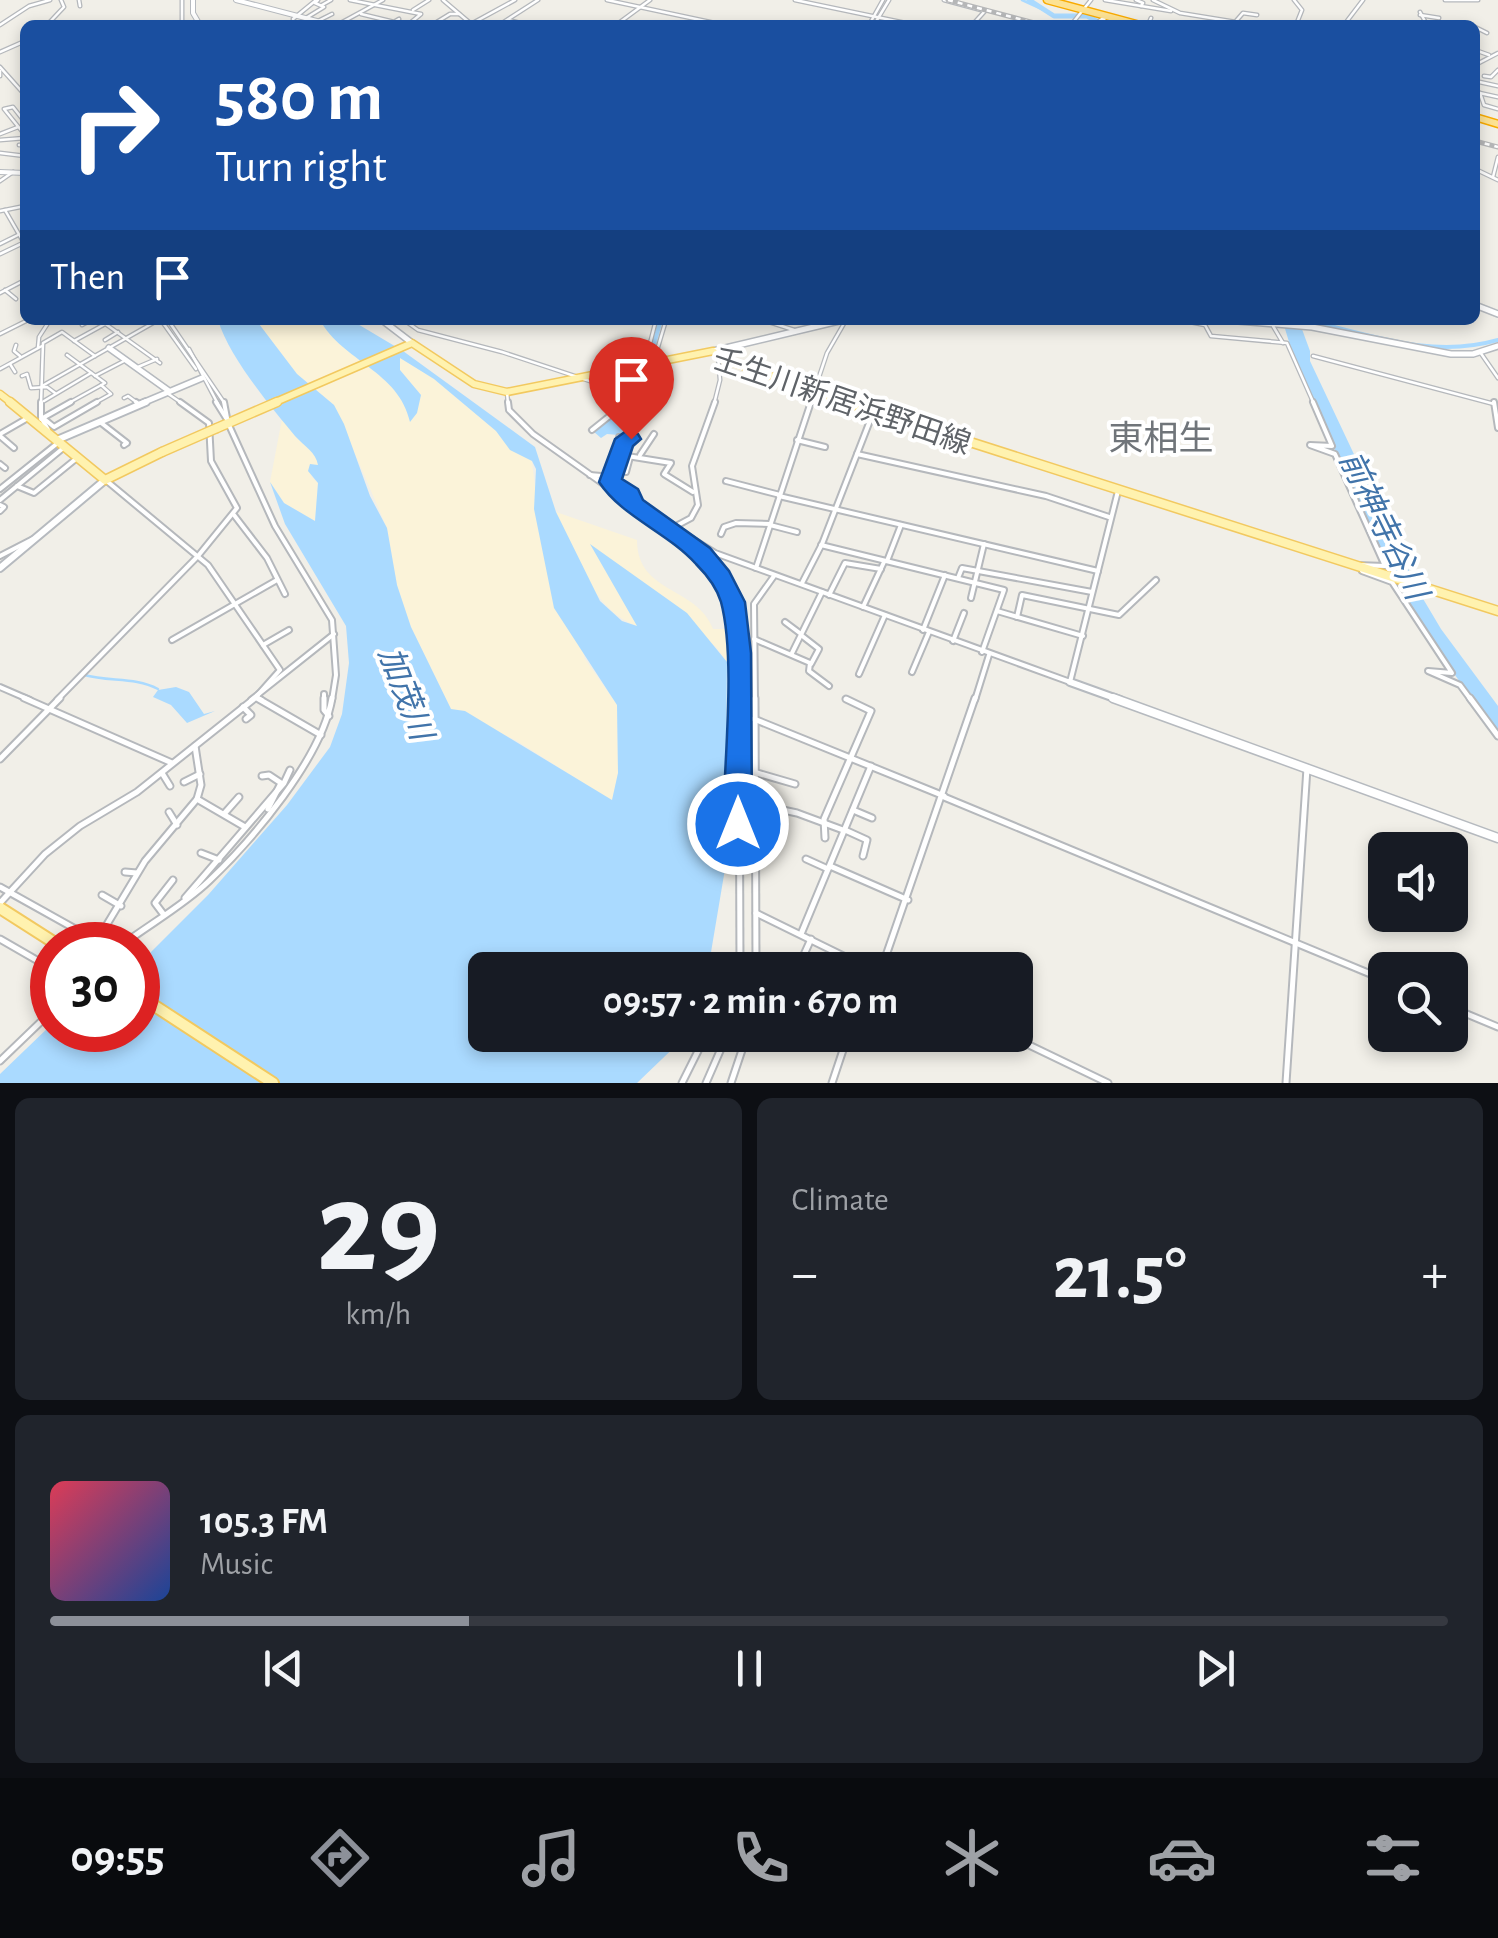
<!DOCTYPE html>
<html lang="en">
<head>
<meta charset="utf-8">
<style>
  :root { --surface:#171b24; --page:#20242c; --text:#f1f3f6; --muted:#9ea1a6; --line:#363941; --accent:#8c9099 }
  body { margin:0; font-family:"Alegreya Sans","Noto Sans JP",sans-serif; background:var(--page); color:var(--text); height:100vh; display:flex; flex-direction:column; font-size:38px; white-space:nowrap }
  * { box-sizing:border-box; margin:0 }
  p { font-size:32px; color:var(--muted) }
  .icon { flex:none; width:55px; height:55px; fill:none; stroke:currentColor; stroke-width:2; stroke-linecap:round; stroke-linejoin:round }
  .map { position:relative; height:1083px; overflow:hidden }
  .sheet { display:flex; flex-direction:column; gap:15px; padding:15px; background:#0d0f14; flex:1 }
  .sheet>* { flex:none }
  .banner { position:absolute; left:20px; top:20px; width:1460px; height:305px; border-radius:15px; box-shadow:0 5px 15px #0003; background:#1a4fa0; color:#fff; overflow:hidden }
  .fabs { position:absolute; left:1368px; top:832px; display:grid; gap:20px }
  .fabs a { display:grid; place-items:center; width:100px; height:100px; border-radius:15px; background:var(--surface); box-shadow:0 5px 15px #0003; font-size:50px }
  .speed { position:absolute; left:30px; top:922px; display:flex; gap:20px; font-size:50px; font-weight:700; text-align:center }
  .speed>* { display:grid; place-content:center; width:130px; height:130px; border-radius:50%; background:var(--surface); box-shadow:0 5px 15px #0003; line-height:1 }
  .speed .limit { border:15px solid #d22; background:#fff; color:#111 }
  .pin { position:absolute; display:grid; place-items:center; width:85px; height:85px; color:#fff; margin:-102px -42px; border-radius:50% 50% 50% 0; rotate:-45deg; box-shadow:0 0 10px #0007 }
  .pin .icon { rotate:45deg }
  .me { position:absolute; width:110px; margin:-55px; rotate:0deg; stroke-linejoin:round; filter:drop-shadow(0 0 8px #0008) }
  .turn { display:flex; align-items:center; gap:35px; height:210px; padding:0 30px; font-size:45px }
  .turn .icon { width:130px; height:130px; stroke-width:2.5 }
  .turn b { display:block; font-size:70px; line-height:85px }
  .then { display:flex; align-items:center; height:95px; padding:0 30px; background:#0003; gap:20px; font-size:38px }
  .big { font-size:75px; font-weight:600; line-height:1.1 }
  .sheet .widget { flex:1; display:flex; flex-direction:column; justify-content:center; gap:15px; min-width:0; padding:0 35px; border-radius:15px; background:var(--page) }
  .sheet .dial { align-items:center; gap:0 }
  .dial b { font-size:130px; line-height:1 }
  .song { display:flex; align-items:center; gap:30px }
  .cover { width:120px; height:120px; border-radius:15px; background:linear-gradient(135deg,hsl(350 70% 55%),hsl(220 70% 35%)) }
  .played { height:10px; border-radius:5px; background:linear-gradient(90deg,var(--accent) 30%,var(--line) 30%) }
  .keys { display:flex; justify-content:space-around; direction:ltr }
  .heat { display:flex; justify-content:space-between; align-items:center; font-size:55px; direction:ltr }
  .sheet .tiles { flex:1; display:grid; gap:15px; grid-template-columns:1fr 1fr }
  .widget:last-child { grid-column:span 2 }
  .trip { position:absolute; left:468px; top:952px; width:565px; height:100px; border-radius:15px; background:var(--surface); box-shadow:0 5px 15px #0003; font-weight:600; line-height:100px; text-align:center }
  .tabs { display:flex; height:160px; justify-content:space-around; align-items:center; background:#090b0e; color:var(--muted) }
  .tabs .icon { width:70px; height:70px }
  .tabs .current { color:var(--accent) }
  .tabs b { font-size:45px; color:var(--text) }
  .map>svg:first-child { display:block }
</style>
</head>
<body>
<div class="map">
<svg width="1498" height="1083" viewBox="0 0 1498 1083">
  <rect width="100%" height="100%" fill="#f1efe8"/>
  <g fill="#fbf3d9">
    <path d="M256,320H320C342,360 399,371 410,421L421,395L400,370L399,357L434,379L532,461L535,487L585,659L617,705L618,773L612,801L517,741L451,709L411,627L397,585L387,528L334,405L297,374Z"/>
    <path d="M282,419L317,456L319,464L311,476L318,483L315,521L284,503L270,482Z"/>
    <path d="M556,512L637,540C637,594 697,586 713,629H728L727,662L716,647L592,546L639,627C591,610 576,554 556,512Z"/>
  </g>
  <g fill="#aadaff">
    <path d="M218,320H256L297,374L334,405L344,424L370,496L387,528L397,585L411,627L451,709L465,711L612,800L618,773L617,705L554,608L534,509L536,469L532,461L510,450L496,431L434,379L400,358V370L421,395L417,413L410,422C399,371 342,361 320,320H351L403,351L535,447L556,512L600,601L622,621L637,626L590,544L687,613L727,662L725,869L708,970H485V1035H687L637,1083H0V1074L52,1024V1030H138V965L208,895L287,805L330,747L342,714L349,663L346,626L285,524L270,482L284,503L315,521L318,483L308,471L310,464L318,465C316,452 304,446 295,436C271,407 229,357 218,320Z"/>
    <path d="M657,320H663L630,436L607,434L601,438L593,431L638,395Z"/>
    <path d="M1256,320L1299,321L1310,351V361L1419,592L1441,629L1498,706V734L1425,634L1397,587L1295,362L1283,322Z"/>
    <path d="M176,687L189,692L204,714L215,711L187,723L171,705L153,697L158,690Z"/>
  </g>
  <g fill="none" stroke-linecap="round" stroke-linejoin="round">
    <g stroke="#aadaff" stroke-width="2.5">
      <path d="M1022,0L1044,10"/>
      <path d="M16,474L34,459"/>
      <path d="M84,675C110,682 135,677 158,689"/>
    </g>
    <path stroke="#aadaff" stroke-width="4" d="M1306,320C1370,335 1432,359 1498,340"/>
    <path stroke="#aadaff" stroke-width="5" d="M1029,0L1054,16H1087L1104,25"/>
    <g stroke="#b5b8bc" stroke-width="5">
      <g id="street-far2">
        <path d="M79,0L80,6"/>
        <path d="M182,0V25"/>
        <path d="M350,0L421,14L409,24"/>
        <path d="M443,0L470,23"/>
        <path d="M607,0L724,25"/>
        <path d="M795,0L915,25"/>
        <path d="M944,0L985,11L974,23L983,25"/>
        <path d="M1105,0L1171,11"/>
        <path d="M1136,0L1143,3L1141,6"/>
        <path d="M1153,0L1180,13L1254,25"/>
        <path d="M1294,0L1302,10L1296,25"/>
        <path d="M1445,0H1478"/>
        <path d="M322,5L331,0"/>
        <path d="M413,10L429,0"/>
        <path d="M1420,12L1427,25"/>
        <path d="M361,14L394,22L399,19"/>
        <path d="M1420,15L1439,18"/>
        <path d="M306,18L324,7L315,3L318,0"/>
        <path d="M508,20L528,25"/>
        <path d="M318,21L332,14"/>
        <path d="M1236,21L1243,13L1257,15"/>
        <path d="M471,24L515,0"/>
        <path d="M0,25L29,6L50,0"/>
        <path d="M47,25L64,7L61,0"/>
        <path d="M294,25L293,19L315,1"/>
        <path d="M337,25L383,0"/>
        <path d="M432,25L450,14H459"/>
        <path d="M499,25L538,0"/>
        <path d="M616,25L650,0"/>
        <path d="M869,25L883,0"/>
        <path d="M874,25L889,0"/>
        <path d="M1071,25L1091,0"/>
        <path d="M1148,25L1151,18"/>
        <path d="M1354,25L1347,21L1363,0"/>
        <path d="M1447,25H1468"/>
        <path d="M1475,27L1487,33"/>
        <path d="M1475,50L1489,55"/>
        <path d="M0,52L25,41"/>
        <path d="M1475,65L1498,53"/>
        <path d="M0,67L25,95"/>
        <path d="M0,71V76"/>
        <path d="M1484,76L1491,77L1498,70"/>
        <path d="M1475,81L1498,86"/>
        <path d="M1475,92L1498,97"/>
        <path d="M1480,93L1484,105L1498,109"/>
        <path d="M24,121L13,107L4,109L25,135"/>
        <path d="M0,134L18,127"/>
        <path d="M0,140L25,138"/>
        <path d="M19,145H25"/>
        <path d="M0,153L25,156"/>
        <path d="M1475,169L1498,180"/>
        <path d="M1493,177L1498,157"/>
        <path d="M0,181L13,172"/>
        <path d="M5,210L24,243"/>
        <path d="M0,211L25,206"/>
        <path d="M0,244L18,235"/>
        <path d="M0,254L23,243"/>
        <path d="M5,290L16,299"/>
        <path d="M0,293L25,280"/>
        <path d="M100,320L160,363"/>
        <path d="M161,320L196,369"/>
        <path d="M168,320L225,404"/>
        <path d="M404,320L418,330L502,352L635,396"/>
        <path d="M763,320L794,330"/>
        <path d="M1180,320L1205,325L1211,336L1287,343L1314,404"/>
        <path d="M1301,320L1315,328"/>
        <path d="M937,321L1030,320"/>
        <path d="M82,325L91,320"/>
        <path d="M1273,326L1283,343"/>
        <path d="M0,334L28,320"/>
        <path d="M105,340L118,332"/>
        <path d="M74,341L105,324"/>
        <path d="M16,345L14,351L20,356"/>
        <path d="M38,348L39,337L50,320"/>
        <path d="M189,349L218,404"/>
        <path d="M1480,352L1498,378"/>
        <path d="M1313,356L1494,404"/>
        <path d="M10,364L15,372"/>
        <path d="M138,367L157,359"/>
        <path d="M0,369L42,346"/>
        <path d="M22,376L27,374L31,388L47,387L55,393"/>
        <path d="M95,376L126,360"/>
        <path d="M42,386L153,323"/>
        <path d="M507,392L508,404"/>
        <path d="M167,393L183,404"/>
        <path d="M124,398L128,396L139,404"/>
        <path d="M44,401L91,373"/>
        <path d="M41,404L43,343L62,332L95,356"/>
        <path d="M67,404L105,383L67,355"/>
        <path d="M93,404L111,394L101,385"/>
        <path d="M624,404L637,394L656,320"/>
        <path d="M641,404L666,320"/>
        <path d="M714,404L720,380L718,356"/>
        <path d="M810,404L827,353L846,320"/>
      </g>
    </g>
    <g stroke="#b5b8bc" stroke-width="8">
      <g id="street-far1">
        <path d="M41,402V417L48,430"/>
        <path d="M136,402L140,405"/>
        <path d="M216,402L226,418"/>
        <path d="M224,402L228,423L275,526L332,620L336,675L332,700"/>
        <path d="M508,402L509,410L533,434L609,488L715,553L1070,682L1118,491"/>
        <path d="M1313,402L1332,446L1310,445L1335,454L1385,566L1357,565"/>
        <path d="M1494,402L1498,428"/>
        <path d="M43,418L54,427L97,402"/>
        <path d="M41,419L71,402"/>
        <path d="M100,422L127,443L124,445"/>
        <path d="M592,430L627,402"/>
        <path d="M0,434L26,419"/>
        <path d="M0,436L14,448"/>
        <path d="M619,437L631,439L642,402"/>
        <path d="M797,440L825,447"/>
        <path d="M857,454L1046,496L1109,517"/>
        <path d="M621,455L671,463L664,474L693,492"/>
        <path d="M640,455L654,434"/>
        <path d="M0,464L5,468"/>
        <path d="M626,472L630,457"/>
        <path d="M590,475L601,476L632,499"/>
        <path d="M726,481L780,495"/>
        <path d="M108,482L208,565L280,670L256,697L262,700"/>
        <path d="M610,482L625,439"/>
        <path d="M17,486L34,493L77,458"/>
        <path d="M0,489L59,442"/>
        <path d="M779,496L1098,571"/>
        <path d="M626,499C723,573 739,571 739,700"/>
        <path d="M0,500L62,449"/>
        <path d="M0,505L4,507L0,511"/>
        <path d="M234,515L267,558L285,594"/>
        <path d="M770,525L797,532"/>
        <path d="M676,526L691,518L698,505L692,466L715,402"/>
        <path d="M721,534L724,527L736,523L770,524"/>
        <path d="M821,545L1004,590L982,652"/>
        <path d="M0,556L33,539"/>
        <path d="M887,561L901,525"/>
        <path d="M756,568L811,402"/>
        <path d="M1362,571L1392,582L1452,673L1428,671L1460,685L1471,700"/>
        <path d="M958,578L962,568L1092,592"/>
        <path d="M802,583L822,544L873,413"/>
        <path d="M829,595L845,563L881,569"/>
        <path d="M971,598L984,544"/>
        <path d="M863,607L884,562"/>
        <path d="M997,611L1083,636"/>
        <path d="M1017,617L1022,595L1119,615L1156,580"/>
        <path d="M785,622L801,634"/>
        <path d="M923,630L945,575"/>
        <path d="M801,635L819,649L811,664"/>
        <path d="M754,639L810,663L809,671L829,686"/>
        <path d="M172,640L277,580"/>
        <path d="M953,641L964,613"/>
        <path d="M263,645L289,630"/>
        <path d="M792,653L822,592"/>
        <path d="M912,672L929,632"/>
        <path d="M859,674L885,615"/>
        <path d="M0,687L30,700"/>
        <path d="M324,694V700"/>
        <path d="M57,700L198,556L237,508L211,461L209,423L180,402"/>
        <path d="M251,700L334,634"/>
        <path d="M755,700L754,604L774,576"/>
        <path d="M975,700L989,655"/>
      </g>
    </g>
    <g stroke="#b5b8bc" stroke-width="9">
      <g id="street">
        <path d="M24,698L172,763"/>
        <path d="M257,698L321,735"/>
        <path d="M324,698V710L329,716"/>
        <path d="M739,698L740,970"/>
        <path d="M755,698L756,970"/>
        <path d="M1470,698L1498,736"/>
        <path d="M243,707L251,715L246,719"/>
        <path d="M754,719L944,796"/>
        <path d="M0,759L60,698"/>
        <path d="M162,773L170,786"/>
        <path d="M757,773L795,784"/>
        <path d="M262,776L269,775L281,783L268,809"/>
        <path d="M184,782L200,774"/>
        <path d="M944,797L1385,980"/>
        <path d="M197,799L245,827"/>
        <path d="M853,810L872,818"/>
        <path d="M169,812L177,825"/>
        <path d="M224,814L239,797"/>
        <path d="M845,830L867,840L863,856"/>
        <path d="M738,834L749,806L755,804L797,813L843,830"/>
        <path d="M825,838L824,819L871,711L846,699"/>
        <path d="M201,853L219,860"/>
        <path d="M806,859L828,869"/>
        <path d="M830,866L908,900"/>
        <path d="M125,872L137,873"/>
        <path d="M0,887L104,945"/>
        <path d="M102,895L121,906"/>
        <path d="M185,898L284,783L290,770"/>
        <path d="M0,903L45,854L80,826L137,792L255,698"/>
        <path d="M756,913L872,970"/>
        <path d="M164,915L155,903L173,880"/>
        <path d="M801,934L871,766"/>
        <path d="M0,939L52,969"/>
        <path d="M97,941L145,861L197,799L201,785L195,746"/>
        <path d="M122,945C150,924 184,905 209,881C253,839 322,758 332,698"/>
        <path d="M797,970L811,939"/>
        <path d="M881,970L975,698"/>
        <path d="M1450,1007L1498,1027"/>
        <path d="M1008,1035L1108,1083"/>
        <path d="M0,1061L52,1011"/>
        <path d="M682,1083L704,1039"/>
        <path d="M706,1083L727,1035"/>
        <path d="M731,1083L747,1035"/>
        <path d="M832,1083L848,1035"/>
        <path d="M1286,1083L1307,768"/>
      </g>
    </g>
    <g stroke="#b6babf" stroke-width="6">
      <g id="secondary-far3">
        <path d="M193,0V13L200,25"/>
        <path d="M236,0L332,25"/>
        <path d="M1095,25L1107,16"/>
        <path d="M0,172L25,173"/>
      </g>
    </g>
    <g stroke="#b6babf" stroke-width="8">
      <g id="secondary-far2">
        <path d="M1475,305L1498,314"/>
        <path d="M382,320L412,343"/>
        <path d="M1226,320L1312,327L1451,354H1473L1498,346"/>
        <path d="M109,348L169,391"/>
        <path d="M713,351L843,320"/>
        <path d="M140,404L202,378"/>
      </g>
    </g>
    <g stroke="#b6babf" stroke-width="10">
      <g id="secondary-far1">
        <path d="M57,440L146,402"/>
        <path d="M0,568L105,480"/>
        <path d="M1070,682L1120,700"/>
      </g>
    </g>
    <g stroke="#b6babf" stroke-width="11">
      <path id="secondary" d="M1113,698L1498,838"/>
    </g>
    <g stroke="#f2c960" stroke-width="9">
      <g id="primary-far2">
        <path d="M0,394L13,404"/>
        <path d="M271,404L412,343L474,384L507,392L713,351L723,359L852,404"/>
      </g>
    </g>
    <g stroke="#f2c960" stroke-width="11">
      <g id="primary-far1">
        <path d="M10,402L105,480L162,452"/>
        <path d="M845,402L1498,611"/>
        <path d="M217,428L277,402"/>
      </g>
    </g>
    <g stroke="#f2c960" stroke-width="14">
      <g id="primary">
        <path d="M0,908L58,945"/>
        <path d="M138,995L273,1083"/>
      </g>
    </g>
    <g stroke="#f9ab00" stroke-width="9">
      <g id="highway">
        <path d="M1047,0L1140,25"/>
        <path d="M1475,117L1498,124"/>
      </g>
    </g>
    <use href="#street-far2" stroke="#fff" stroke-width="2.5"/>
    <use href="#street-far1" stroke="#fff" stroke-width="4"/>
    <use href="#street" stroke="#fff" stroke-width="5"/>
    <use href="#secondary-far3" stroke="#fff" stroke-width="4"/>
    <use href="#secondary-far2" stroke="#fff" stroke-width="5"/>
    <use href="#secondary-far1" stroke="#fff" stroke-width="6"/>
    <use href="#secondary" stroke="#fff" stroke-width="8"/>
    <use href="#primary-far2" stroke="#fff2af" stroke-width="6"/>
    <use href="#primary-far1" stroke="#fff2af" stroke-width="8"/>
    <use href="#primary" stroke="#fff2af" stroke-width="10"/>
    <use href="#highway" stroke="#fde293" stroke-width="6"/>
    <g stroke="#b6b7b8" stroke-width="5">
      <g id="rail">
        <path d="M948,0L1042,25"/>
        <path d="M1475,141L1498,147"/>
      </g>
    </g>
    <use href="#rail" stroke="#fff" stroke-width="2.5" stroke-dasharray="5" stroke-linecap="butt"/>
    <g stroke="#f2c960" stroke-width="11" stroke-linecap="butt">
      <path id="primary-bridge" d="M162,452L217,428"/>
    </g>
    <use href="#primary-bridge" stroke="#fff2af" stroke-width="8"/>
  </g>
  <path fill="#1a73e8" stroke="#114b97" stroke-width="2.5" d="M626,431L638,434L641,439L633,446L622,479L638,489L643,500L710,548L729,571L745,602L751,653L752,824L748,834L738,838L727,834L723,824C724,763 736,658 721,602C717,588 706,574 696,564C667,532 622,517 599,482L615,439Z"/>
  <g text-anchor="middle" stroke-width="8" stroke-linejoin="round" paint-order="stroke">
    <g font-size="30" fill="#5f6368" stroke="#fff">
      <text transform="translate(842 401) rotate(19)" y="10">壬生川新居浜野田線</text>
    </g>
    <g font-size="32" font-style="italic" fill="#4174aa" stroke="#fff">
      <text transform="translate(1384 525) rotate(64)" y="11">前神寺谷川</text>
      <text transform="translate(406 693) rotate(69)" y="11">加茂川</text>
    </g>
    <g font-size="35" fill="#70757a" stroke="#fff">
      <text x="1161" y="450">東相生</text>
    </g>
  </g>
</svg>
<div class="fabs">
<a><svg class="icon" aria-label="sound" viewBox="0 0 24 24"><path d="M4 9h4l5-4v14l-5-4H4zM17 9q2 3 0 6"/></svg></a>
<a><svg class="icon" aria-label="search" viewBox="0 0 24 24"><circle cx="10" cy="10" r="6"/><path d="M15 15l6 6"/></svg></a>
</div>
<div class="speed"><div class="limit">30</div></div>
<div class="pin" style="left:631px;top:439px;background:#d93025"><svg class="icon" aria-label="arrive" viewBox="0 0 24 24"><path d="M6 21V4h12l-3 4 3 4H6"/></svg></div>
<svg class="me" style="left:738px;top:824px" viewBox="-20 -20 40 40"><circle r="17" fill="#1a73e8" stroke="#fff" stroke-width="3"/><path d="M0-11L8 9 0 5-8 9z" fill="#fff"/></svg>
<div class="trip">09:57 · 2 min · 670 m</div>
<div class="banner">
<div class="turn"><svg class="icon" aria-label="right" viewBox="0 0 24 24"><path d="M7 20v-9h11M14 6l5 5-5 5"/></svg><div><b>580 m</b>Turn right</div></div>
<div class="then">Then<svg class="icon" aria-label="arrive" viewBox="0 0 24 24"><path d="M6 21V4h12l-3 4 3 4H6"/></svg></div>
</div>
</div>
<section class="sheet">
<div class="tiles">
<div class="widget dial"><b>29</b><p>km/h</p></div>
<div class="widget"><p>Climate</p>
<div class="heat"><a>−</a><b class="big">21.5°</b><a>+</a></div>
</div>
<div class="widget">
<div class="song"><i class="cover"></i><div><b>105.3 FM</b><p>Music</p></div></div>
<div class="played"></div>
<div class="keys"><svg class="icon" aria-label="previous" viewBox="0 0 24 24"><path d="M18 5L8 12l10 7zM5 5v14"/></svg><svg class="icon" aria-label="pause" viewBox="0 0 24 24"><path d="M8 5v14M16 5v14"/></svg><svg class="icon" aria-label="next" viewBox="0 0 24 24"><path d="M6 5l10 7-10 7zM19 5v14"/></svg></div>
</div>
</div>
</section>
<nav class="tabs">
<b>09:55</b>
<svg class="icon current" aria-label="directions" viewBox="0 0 24 24"><path d="M12 3l9 9-9 9-9-9zM9 14v-3h6M13 9l2 2-2 2"/></svg>
<svg class="icon" aria-label="music" viewBox="0 0 24 24"><path d="M9 18V5l10-2v13"/><circle cx="6" cy="18" r="3"/><circle cx="16" cy="16" r="3"/></svg>
<svg class="icon" aria-label="phone" viewBox="0 0 24 24"><path d="M5 4h4l2 5-3 2q2 4 5 5l2-3 5 2v4C11 20 4 13 5 4z"/></svg>
<svg class="icon" aria-label="climate" viewBox="0 0 24 24"><path d="M12 3v18M4 7l16 10M4 17L20 7"/></svg>
<svg class="icon" aria-label="car" viewBox="0 0 24 24"><path d="M5 17H2v-5l4-1 3-4h7l3 4 3 1v5h-3M9 17h6M6 11h13"/><circle cx="7" cy="17" r="2"/><circle cx="17" cy="17" r="2"/></svg>
<svg class="icon" aria-label="filters" viewBox="0 0 24 24"><path d="M4 7h16M4 17h16"/><circle cx="9" cy="7" r="2"/><circle cx="15" cy="17" r="2"/></svg>
</nav>
</body>
</html>
